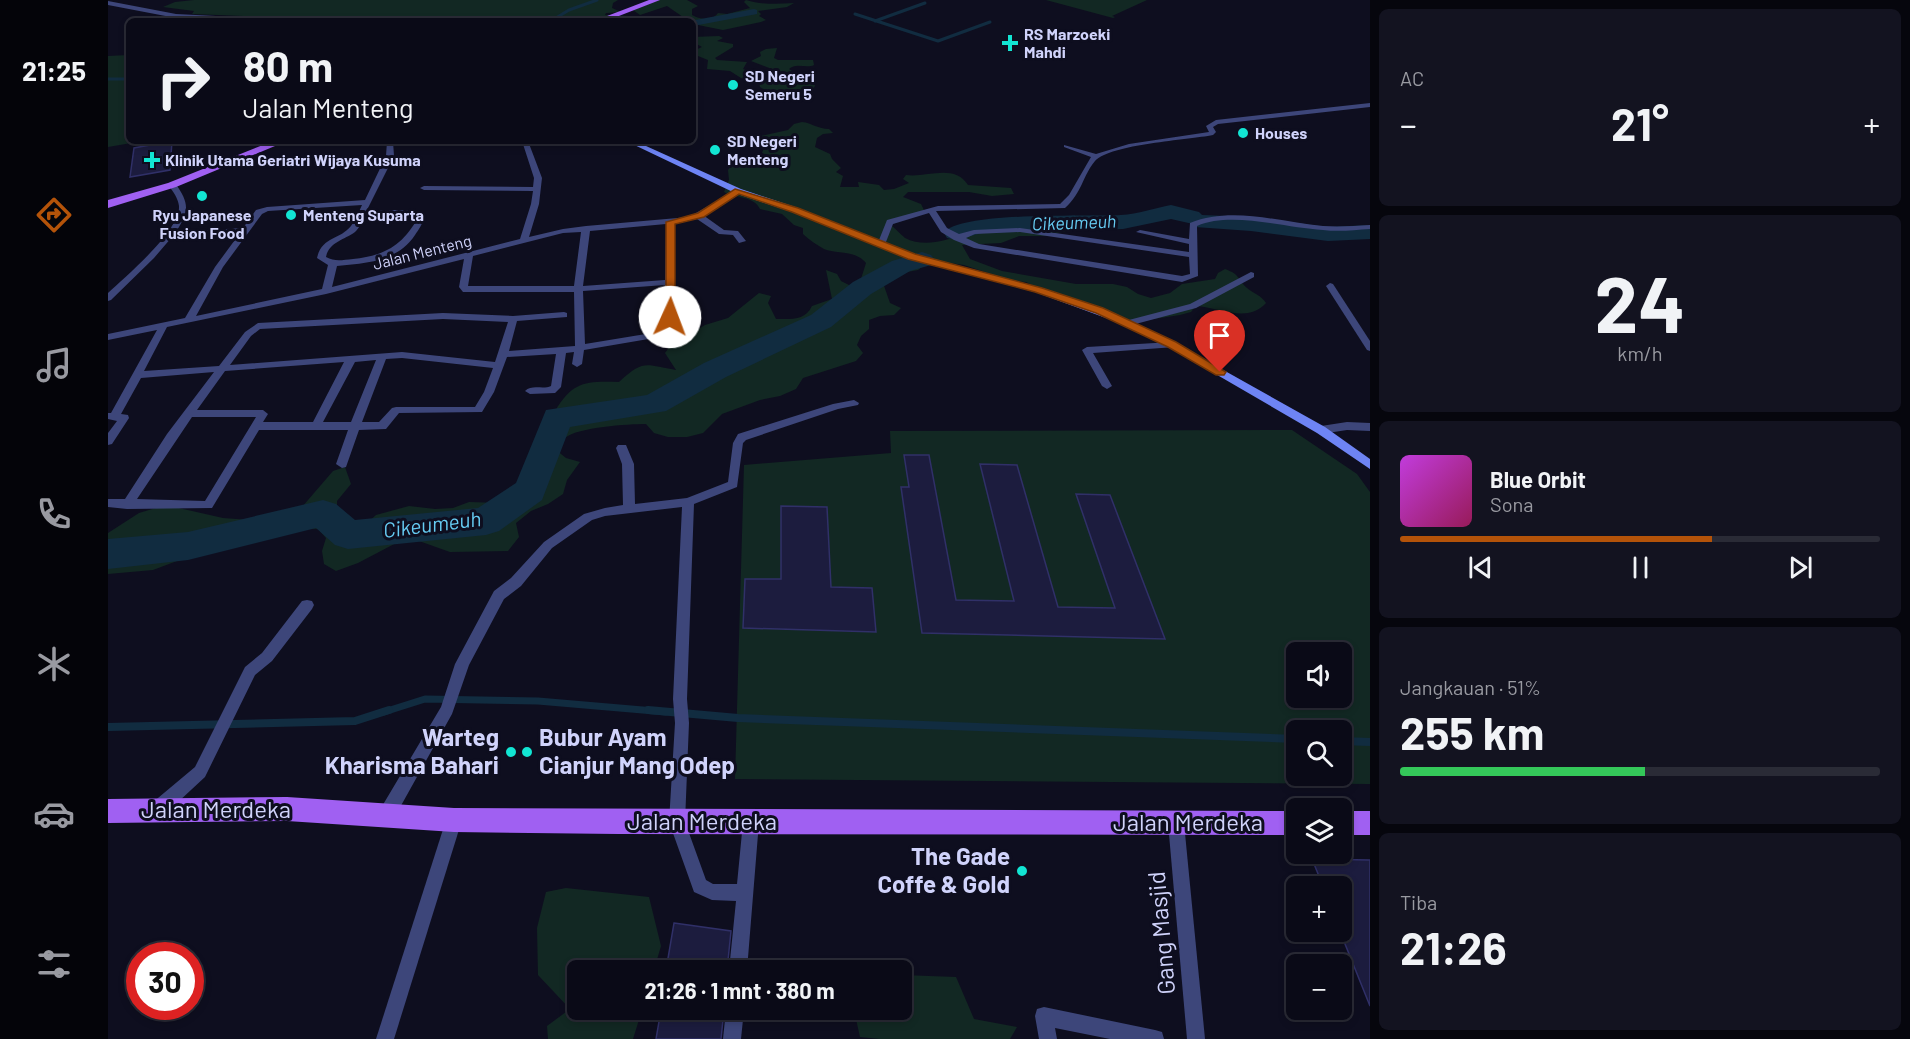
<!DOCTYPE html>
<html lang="id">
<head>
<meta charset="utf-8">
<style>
  :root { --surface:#0a0a17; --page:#131320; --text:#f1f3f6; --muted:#999aa1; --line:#2a2b36; --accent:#b45309 }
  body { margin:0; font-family:Barlow,sans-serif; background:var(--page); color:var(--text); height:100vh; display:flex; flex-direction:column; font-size:22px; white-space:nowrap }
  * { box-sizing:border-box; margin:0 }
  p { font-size:20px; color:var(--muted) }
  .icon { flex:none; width:33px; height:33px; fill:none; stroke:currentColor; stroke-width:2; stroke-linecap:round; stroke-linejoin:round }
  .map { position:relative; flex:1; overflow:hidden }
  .sheet { display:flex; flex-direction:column; gap:9px; padding:9px; background:#06060d; width:540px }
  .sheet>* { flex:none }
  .top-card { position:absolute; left:18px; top:18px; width:570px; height:126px; border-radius:9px; box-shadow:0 3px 9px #0003,0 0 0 2px var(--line); background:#0a0a17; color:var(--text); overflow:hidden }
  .controls { position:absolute; left:1178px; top:642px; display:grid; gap:12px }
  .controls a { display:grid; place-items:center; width:66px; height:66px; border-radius:9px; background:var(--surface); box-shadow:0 3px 9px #0003,0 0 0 2px var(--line); font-size:30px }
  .speed { position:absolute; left:18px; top:942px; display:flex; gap:12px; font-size:30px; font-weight:700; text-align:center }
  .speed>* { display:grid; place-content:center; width:78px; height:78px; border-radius:50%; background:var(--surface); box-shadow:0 3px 9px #0003,0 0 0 2px var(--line); line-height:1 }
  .speed .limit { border:9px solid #d22; background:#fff; color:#111 }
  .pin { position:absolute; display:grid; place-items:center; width:51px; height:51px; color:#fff; margin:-62px -26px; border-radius:50% 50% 50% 0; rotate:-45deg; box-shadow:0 0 6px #0007 }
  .pin .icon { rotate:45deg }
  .me { position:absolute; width:66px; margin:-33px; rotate:2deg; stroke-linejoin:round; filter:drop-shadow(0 0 4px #0008) }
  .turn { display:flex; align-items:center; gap:21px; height:126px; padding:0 18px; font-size:27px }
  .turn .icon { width:78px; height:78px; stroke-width:2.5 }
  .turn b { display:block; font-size:42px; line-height:51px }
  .big { font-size:45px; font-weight:700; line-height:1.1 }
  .sheet .tile { flex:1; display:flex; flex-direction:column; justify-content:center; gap:9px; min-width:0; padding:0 21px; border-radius:9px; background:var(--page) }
  .sheet .dial { align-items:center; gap:0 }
  .dial b { font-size:78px; line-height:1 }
  .song { display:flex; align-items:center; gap:18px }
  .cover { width:72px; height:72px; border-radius:9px; background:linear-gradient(135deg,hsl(290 70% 55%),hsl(330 70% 35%)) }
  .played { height:6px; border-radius:3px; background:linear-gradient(90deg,var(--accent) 65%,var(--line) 65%) }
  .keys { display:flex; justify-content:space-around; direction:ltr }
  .heat { display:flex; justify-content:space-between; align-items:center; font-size:33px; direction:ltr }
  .charge { height:9px; border-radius:4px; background:linear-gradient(90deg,#34c759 51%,var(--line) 0) }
  .trip { position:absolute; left:459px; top:960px; width:345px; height:60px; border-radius:9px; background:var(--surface); box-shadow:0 3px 9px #0003,0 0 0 2px var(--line); font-weight:700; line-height:60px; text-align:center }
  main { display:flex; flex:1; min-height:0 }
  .tab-bar { display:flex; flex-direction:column; width:108px; justify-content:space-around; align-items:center; background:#040409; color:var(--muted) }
  .tab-bar .icon { width:42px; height:42px }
  .tab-bar .on { color:var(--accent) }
  .tab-bar b { font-size:27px; color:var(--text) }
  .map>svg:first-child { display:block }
</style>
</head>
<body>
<main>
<nav class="tab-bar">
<b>21:25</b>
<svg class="icon on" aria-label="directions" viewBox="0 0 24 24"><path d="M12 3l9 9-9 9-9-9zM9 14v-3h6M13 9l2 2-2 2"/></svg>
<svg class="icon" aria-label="music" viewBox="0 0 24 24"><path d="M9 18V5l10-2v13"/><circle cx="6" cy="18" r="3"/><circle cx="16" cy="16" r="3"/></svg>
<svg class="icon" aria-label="phone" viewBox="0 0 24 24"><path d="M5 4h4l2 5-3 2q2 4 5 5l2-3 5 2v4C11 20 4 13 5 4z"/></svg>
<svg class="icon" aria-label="climate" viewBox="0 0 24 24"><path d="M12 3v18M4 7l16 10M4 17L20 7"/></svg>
<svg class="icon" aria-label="car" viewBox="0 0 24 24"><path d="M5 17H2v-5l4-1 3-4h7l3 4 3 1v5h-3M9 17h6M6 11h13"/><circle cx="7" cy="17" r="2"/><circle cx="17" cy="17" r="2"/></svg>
<svg class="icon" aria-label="filters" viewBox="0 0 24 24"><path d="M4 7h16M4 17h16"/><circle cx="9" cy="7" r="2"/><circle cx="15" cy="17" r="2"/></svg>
</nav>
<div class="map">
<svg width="1262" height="1039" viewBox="0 0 1262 1039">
  <rect width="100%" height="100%" fill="#0e0e1f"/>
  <g fill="#122823" fill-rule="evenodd">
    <path d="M86,0H510L505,3L504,8L513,12L498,13L497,15L521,16L513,21H492L496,18L484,21H190L158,17L84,14L86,11L55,7L67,2Z"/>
    <path d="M550,0H579L590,6L584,9V15C592,20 604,21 610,13L619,14L642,8L636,2L638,0C654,5 671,4 686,3L679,7L650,11L653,14L651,16L658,20L653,22L615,30L585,24V21H562L575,17L559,6L532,15L525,10Z"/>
    <path d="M938,0H1039L1004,16L1007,17L1005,18Z"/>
    <path d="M611,36L615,38L609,41L625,44V47L607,58L609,60L639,62L635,69L646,72L647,76L664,77L675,73L643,61L653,56L652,52L658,49L669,48L666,58L670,60H705L706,65C698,69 688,62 681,69L687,73L702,71L706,73L709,78L703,83L707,85L706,88C691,97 667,97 652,87L651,83L633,78L622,71L599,69L600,60L585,54V51L594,47L585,42V37Z"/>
    <path d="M21,55V67L19,69L21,70V141H35L0,147V56Z"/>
    <path d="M694,122C704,123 710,129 721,129L725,133L715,134L709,138L707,147L722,154L724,159L733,168L728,172L735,176L732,187H751L750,182L771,185L776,190L786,189L801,183L795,179L798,175C819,178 846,163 860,185L903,188L906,194L884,196L861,192H800L795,197L813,204L816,210L783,225C788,229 792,234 797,238C814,247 837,242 853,234L851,228C876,218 934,220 958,231L937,236H911L893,243L854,245L862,259L894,271L968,284H1005L1019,287L1030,294L1043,298L1062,293L1074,284L1107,279L1110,273L1117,269C1133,275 1128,278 1139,288C1146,294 1153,295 1158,303C1139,324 1111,307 1088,306L1083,312L1072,315L1026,322L975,306L966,299L939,293L918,282L904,281L856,265L842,263L818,264L810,270L783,275L774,280L782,303L793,308L786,315L772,316L761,320V329L753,336L749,345L755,353L748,361L695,378L688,389L672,396L652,400L614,414L595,433L579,437H560L546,433L538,424C520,424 470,427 457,438C454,440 451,446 448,450L458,458L472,462L459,480L455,494L440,504L423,511L408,523L411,537L400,551L342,552L311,541L290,542L250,563L228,571L216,564L214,551L218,538L210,529L192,528L173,533L133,537L45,570L0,574V533L31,513L51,507L62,506L115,518L142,520L194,507L225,471L237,467L243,484L229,501V511L256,526L268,515L301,506L327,509L345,508L361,502L393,503L409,499L435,483C434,453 430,445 449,418L447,411C465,381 478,381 511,382C536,359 537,365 568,370L557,353L562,346L597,325L620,318L651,293L663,296L660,303L668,319C683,319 697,321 704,306L724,299L718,270L729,274L733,281L743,286L752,282L758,263C748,250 728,254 716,249C709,245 701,240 695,234V228L686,225L674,214L652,209C646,196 627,198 616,192L621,180L620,170L623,166L660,161L662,156L654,153L657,145L648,137L680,130L686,124Z"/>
    <path d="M1184,430L1249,474L1262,492V784L627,779L636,465L783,453L782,431ZM1188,652H1233V698H1188ZM1188,730H1233V776H1188Z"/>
    <path d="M458,888L541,897L553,946L546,970H470V1010H534L525,1039H440L439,1026L462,1009L430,975L429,928L438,892Z"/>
    <path d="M794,975L848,977L866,1019L909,1027L902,1039H772L752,1037L746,1010H794Z"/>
  </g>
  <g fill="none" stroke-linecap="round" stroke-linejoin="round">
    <g stroke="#112c40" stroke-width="3">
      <path d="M747,14L830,41L882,22"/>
      <path d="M443,21L461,10L489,0"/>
      <path d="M767,21L817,3"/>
      <path d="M0,79H21"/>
    </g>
    <path stroke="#112c40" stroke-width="7" d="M276,712L317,699L430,701L558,712"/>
    <g stroke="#112c40" stroke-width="8">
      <path d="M540,710L630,718L1188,739"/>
      <path d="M0,727L247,721L281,710"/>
      <path d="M1233,741L1262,742"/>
    </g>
    <path fill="#112c40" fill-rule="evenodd" d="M646,9L649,10V14L585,26V21H582Z"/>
    <g fill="#112c40" fill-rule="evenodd">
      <path d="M1063,205L1091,212L1094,215L1143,217L1220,227L1262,225V239L1220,241L1143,231L1087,227L1085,224L1063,219L1015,229L874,233L848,240L839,238L836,233C851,211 981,217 1013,215C1030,214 1047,208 1063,205Z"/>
      <path d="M814,252L823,255L827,260L823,265L802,271L763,294L723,327L618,377L558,411L462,427L434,500L391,531L378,535L240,549L227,545L208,528L80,560L0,569V539L80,532L215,500L228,504L247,520L370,508L408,483L438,410L539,395L596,363L703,315L745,282L784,261Z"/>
    </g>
  </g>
  <g fill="#1c1c3e" stroke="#303068" stroke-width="1.5">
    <path d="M64,141L62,170L22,177L26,148Z"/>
    <path d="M796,455H821L848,600L906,601L872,464L909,465L950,607L1007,608L968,494L1002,495L1057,639L814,633L793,487H801Z"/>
    <path d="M673,506L719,507L723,587L764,588L768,632L635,628L637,579H673Z"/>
    <path d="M1204,859L1262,860V1006L1233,934V886H1215Z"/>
    <path d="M566,923L623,931L619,970H558Z"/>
    <path d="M553,1010H616L613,1039H548Z"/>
  </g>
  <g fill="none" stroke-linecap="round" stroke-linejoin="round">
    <g fill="#3d467a" fill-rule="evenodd">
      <path d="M0,1L68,14L206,21L68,18L0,5Z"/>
      <path d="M1262,103V107L1110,124L1105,127L1108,132L1105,135C1080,140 1003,144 987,161C975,175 974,193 957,208L828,211L839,228L851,234L866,230L912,228L1081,252V244L1028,232L1032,230L1081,239L1082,223C1124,206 1172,222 1215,226C1231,227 1247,226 1262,225V229C1246,230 1231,232 1215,230C1177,228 1124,211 1089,226L1090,276L1074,282L866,248L846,240L833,232L821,213L785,224L776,247L769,245L779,220L830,206L952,204L961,195L983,157L956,147V145L988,154L1021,144L1101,132L1098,126L1108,120ZM912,232L1081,257L1082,274L1074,276L871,244L858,238L867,234Z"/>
      <path d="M279,141H285L286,156L259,210H299L303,212L302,215L315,218C315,224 311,229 307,235C289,262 258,263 229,266L224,287L412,239L423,204L425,191L316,190L312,188L316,186L425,187L426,178L414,141H420L434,178L431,204L421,237L455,229L478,226L581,217L630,189L634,191L633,193L595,215L616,230L630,231L638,241L631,243L625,235L611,234L589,219L566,223L567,282L564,335L476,350L474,364L469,367L464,364L466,352L458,353L453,387L447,393L422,394L417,391C424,384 435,390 443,386L448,354L399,357L386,392L374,412L291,413L278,429L251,430L238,467L234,468L228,464L240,430H151L104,508L19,509L0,507V499H17L59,434L106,372L33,378L13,414L20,415L21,418L4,444L0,445V433L9,421L0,419V413H3L49,330L0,340V334L77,318L107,267L132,233L64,237L46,258L3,300L0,301V293C17,277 73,230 71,206C70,198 65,191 60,185L61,183H67C82,204 81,211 68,232L135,228L148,210L159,207L257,200L278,156ZM254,205C251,211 248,220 243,226C232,240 214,236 209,258L220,265L214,289L88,316L115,267L154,214L160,211ZM257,214H294L295,218L308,221C293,247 274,256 245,259C234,260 227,262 218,257C221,242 236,240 247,232C252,228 254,220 257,214ZM558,224L557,280L475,286L482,231ZM473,232L466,286H360L365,256L455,233ZM356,259L351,287L355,292H466L467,346L401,351L409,321L459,317V313L456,312L405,316L335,313L150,323L137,332L111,366L36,371L59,327L218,294ZM557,285L556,331L477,344L475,291ZM335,319L400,322L387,362L294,352L122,365L143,336L152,329ZM294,358L385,368L376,392L367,407H288L284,408L271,422H254L278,359ZM268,360L243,422H215L247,362ZM236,362L205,422H155L160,414L155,410H89L117,371ZM84,417H148L97,501L29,499Z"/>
      <path d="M1143,272L1146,273V277L1088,308L1020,326L1015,323L1017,321L1082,304Z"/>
      <path d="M1222,283L1225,284L1262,341V351L1259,350L1218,286Z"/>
      <path d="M1064,342L1067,343V347L985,353L1004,386L999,389L994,386L974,350L979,347Z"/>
      <path d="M746,400L751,403L750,405L730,409L638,440L635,443L629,487L586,504L579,699L581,723L577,822L598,880L605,884H629L635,822L637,816L643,814L649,816L651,822L639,970H621L628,901L604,900L586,892L561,822L567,723L565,699L574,507L497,516L484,520L444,548L413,586L396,599L361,665L344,714L285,820L279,822L273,820L271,814L273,808L333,707L347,664L386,591L403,578L436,542L476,514L497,508L515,505L514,464L508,448L510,445H518L526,464L527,504L579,498L620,482L625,443L630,434L725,404Z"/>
      <path d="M1239,422L1262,423V431L1239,430L1213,434L1208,430L1213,426Z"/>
      <path d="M199,600L204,601L206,605L204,609L164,661L147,675L97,777L56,815L50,817L44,815L42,809L44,803L87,767L137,667L154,653L194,601Z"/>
      <path d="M346,812L352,814L354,820L286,1039H268L338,820L340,814Z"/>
      <path d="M1068,815L1074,817L1076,823L1097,1039H1079L1060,823L1062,817Z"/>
      <path d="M936,1007L1047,1030L1054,1032L1056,1039H1002L947,1028L949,1039H931L927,1016L929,1009Z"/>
      <path d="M618,1010H636L633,1039H615Z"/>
    </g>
    <path fill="#6e84f4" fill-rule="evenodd" d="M518,141H527L633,189L690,208L806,254L933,288L1023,321L1067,343L1217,427L1262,459V469L1209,433L1061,347L1017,325L927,292L800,258L684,212L627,193Z"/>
    <g fill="#a060f2" fill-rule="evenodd">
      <path d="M541,0H552L498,21H486Z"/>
      <path d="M165,141H179L68,187L0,208V200L60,183Z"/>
      <path d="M179,797L346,808L1188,811V835L510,834L346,832L179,821L0,823V799Z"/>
      <rect x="1233" y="811" width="29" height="24"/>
    </g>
  </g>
  <path fill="#b45309" stroke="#753606" stroke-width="1.5" d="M627,189L690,208L807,254L934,288L995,308L1068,342L1118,372L1116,375H1108L1060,347L988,313L927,292L800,259L684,212L631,194L596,217L567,224V317L562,320L558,319V222L590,213Z"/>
  <g fill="#12e5d3" stroke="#0e0e1f" stroke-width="2">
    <path d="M899 34h6v6h6v6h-6v6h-6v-6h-6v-6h6z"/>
    <circle cx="625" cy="85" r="6"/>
    <circle cx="1135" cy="133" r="6"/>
    <circle cx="607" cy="150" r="6"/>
    <path d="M41 151h6v6h6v6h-6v6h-6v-6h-6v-6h6z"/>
    <circle cx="94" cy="196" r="6"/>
    <circle cx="183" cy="215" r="6"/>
    <circle cx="403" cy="752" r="6"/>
    <circle cx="419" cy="752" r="6"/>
    <circle cx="914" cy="871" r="6"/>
  </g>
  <g text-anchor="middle" stroke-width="6" stroke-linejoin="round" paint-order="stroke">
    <g font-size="16" font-weight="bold" fill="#d0d3fb" stroke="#0e0e1f" text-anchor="start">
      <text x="916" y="40">RS Marzoeki<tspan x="916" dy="18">Mahdi</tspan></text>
      <text x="637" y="82">SD Negeri<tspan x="637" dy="18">Semeru 5</tspan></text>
      <text x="1147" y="139">Houses</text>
      <text x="619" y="147">SD Negeri<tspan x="619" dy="18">Menteng</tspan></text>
      <text x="57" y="166">Klinik Utama Geriatri Wijaya Kusuma</text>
      <text x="94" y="221" text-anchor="middle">Ryu Japanese<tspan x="94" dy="18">Fusion Food</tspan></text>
      <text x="195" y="221">Menteng Suparta</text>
    </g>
    <g font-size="16" fill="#d0d3fb" stroke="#0e0e1f">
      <text transform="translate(314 252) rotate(-14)" y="6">Jalan Menteng</text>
    </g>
    <g font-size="18" font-style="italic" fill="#66ccf3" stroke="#0e0e1f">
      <text transform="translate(966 223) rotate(-2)" y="6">Cikeumeuh</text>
    </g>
    <g font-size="21" font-style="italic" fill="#66ccf3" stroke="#0e0e1f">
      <text transform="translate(324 525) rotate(-7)" y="7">Cikeumeuh</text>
    </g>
    <g font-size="24" font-weight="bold" fill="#d0d3fb" stroke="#0e0e1f" text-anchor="end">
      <text x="391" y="746">Warteg<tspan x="391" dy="28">Kharisma Bahari</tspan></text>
      <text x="431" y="746" text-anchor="start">Bubur Ayam<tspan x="431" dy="28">Cianjur Mang Odep</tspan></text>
      <text x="902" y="865">The Gade<tspan x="902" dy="28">Coffe &amp; Gold</tspan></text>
    </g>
    <g font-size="24" fill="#d0d3fb" stroke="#0e0e1f">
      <text x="108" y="818">Jalan Merdeka</text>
      <text x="594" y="830">Jalan Merdeka</text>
      <text x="1080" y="831">Jalan Merdeka</text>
      <text transform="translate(1054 933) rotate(-95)" y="8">Gang Masjid</text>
    </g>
  </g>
</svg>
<div class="controls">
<a><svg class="icon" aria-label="sound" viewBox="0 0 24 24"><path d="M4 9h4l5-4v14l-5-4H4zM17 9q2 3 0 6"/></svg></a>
<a><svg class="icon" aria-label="search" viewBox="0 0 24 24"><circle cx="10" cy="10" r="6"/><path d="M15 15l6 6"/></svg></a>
<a><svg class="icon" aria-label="layers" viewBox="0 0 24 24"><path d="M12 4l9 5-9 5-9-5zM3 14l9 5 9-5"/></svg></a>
<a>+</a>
<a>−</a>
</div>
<div class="speed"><div class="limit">30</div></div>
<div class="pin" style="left:1112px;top:372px;background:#d93025"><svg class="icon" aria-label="arrive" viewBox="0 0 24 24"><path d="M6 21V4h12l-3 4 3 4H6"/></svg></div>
<svg class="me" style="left:562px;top:317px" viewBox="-20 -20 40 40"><circle r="19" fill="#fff"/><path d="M0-13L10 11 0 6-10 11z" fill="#b45309"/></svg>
<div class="trip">21:26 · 1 mnt · 380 m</div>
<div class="top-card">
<div class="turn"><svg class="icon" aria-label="right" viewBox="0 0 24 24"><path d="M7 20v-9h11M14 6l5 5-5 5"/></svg><div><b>80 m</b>Jalan Menteng</div></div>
</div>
</div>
<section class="sheet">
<div class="tile"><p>AC</p>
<div class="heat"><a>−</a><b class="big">21°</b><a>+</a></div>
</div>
<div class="tile dial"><b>24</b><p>km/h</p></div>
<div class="tile">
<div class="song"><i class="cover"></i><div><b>Blue Orbit</b><p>Sona</p></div></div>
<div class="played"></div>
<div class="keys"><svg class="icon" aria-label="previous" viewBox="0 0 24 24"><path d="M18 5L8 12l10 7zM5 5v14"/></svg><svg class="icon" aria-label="pause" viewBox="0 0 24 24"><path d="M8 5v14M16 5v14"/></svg><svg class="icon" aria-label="next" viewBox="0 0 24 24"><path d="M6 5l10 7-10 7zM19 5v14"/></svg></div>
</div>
<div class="tile"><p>Jangkauan · 51%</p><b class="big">255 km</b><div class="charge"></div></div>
<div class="tile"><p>Tiba</p><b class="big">21:26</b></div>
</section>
</main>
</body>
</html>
